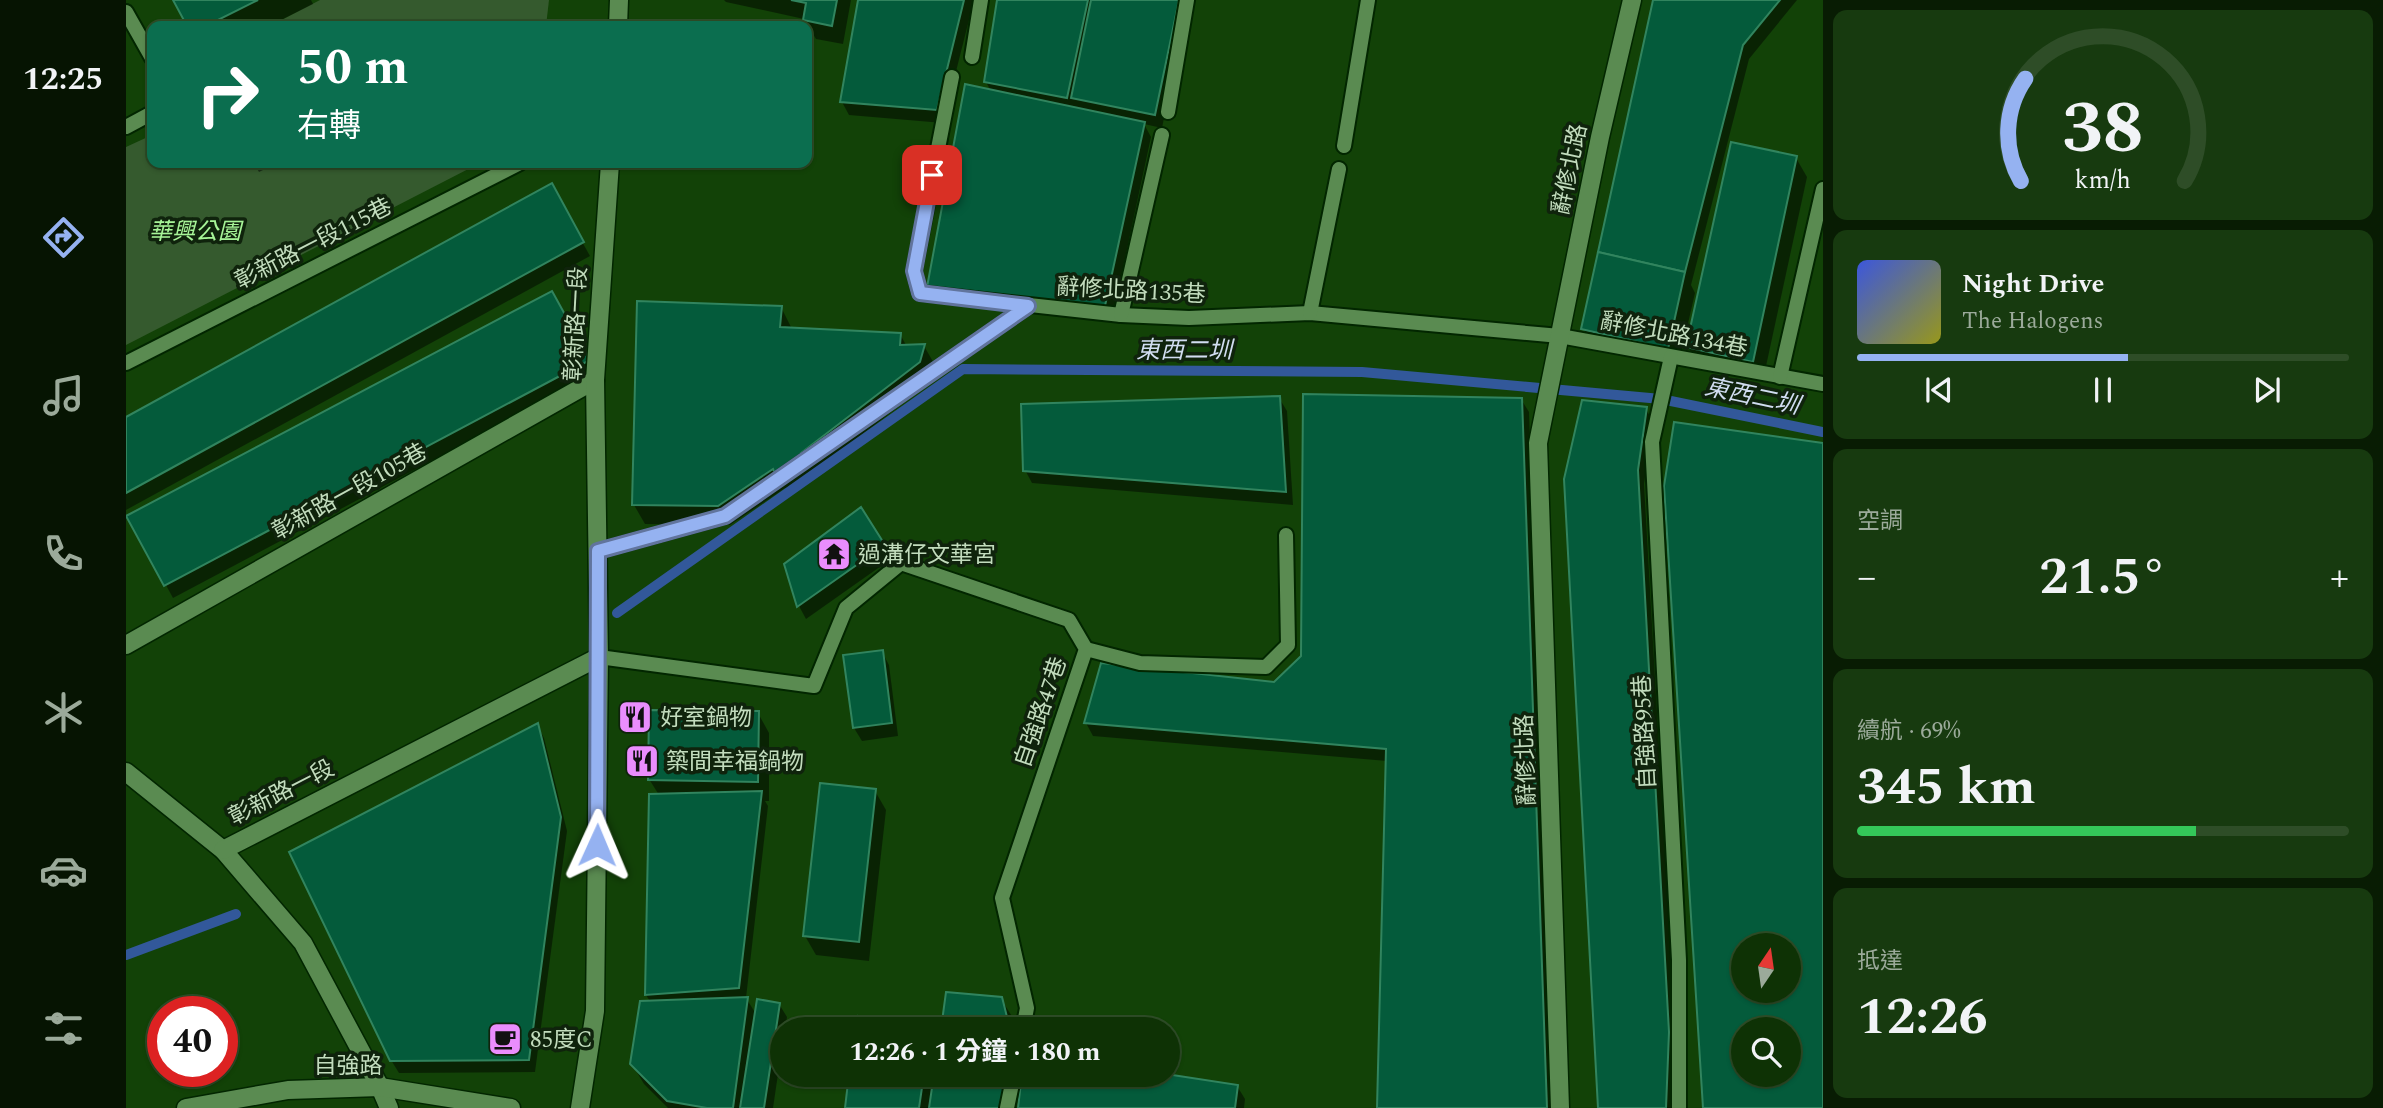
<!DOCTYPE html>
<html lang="zh-TW">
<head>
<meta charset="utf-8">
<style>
  :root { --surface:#0e3205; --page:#173a0f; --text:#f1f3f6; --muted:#9baa9a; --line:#2e4d27; --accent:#95b2f1 }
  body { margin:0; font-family:Spectral,"Noto Sans TC",serif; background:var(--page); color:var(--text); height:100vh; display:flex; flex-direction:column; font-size:26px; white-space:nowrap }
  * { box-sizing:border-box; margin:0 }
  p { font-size:23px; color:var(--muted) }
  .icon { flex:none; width:38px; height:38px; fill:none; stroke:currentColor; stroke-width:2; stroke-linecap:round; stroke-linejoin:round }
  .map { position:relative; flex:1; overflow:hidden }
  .side { display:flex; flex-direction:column; gap:10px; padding:10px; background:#081c03; width:560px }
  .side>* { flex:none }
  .top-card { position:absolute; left:21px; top:21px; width:665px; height:147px; border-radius:14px; box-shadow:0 2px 5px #0004,0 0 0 2px var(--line); background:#0b6e4f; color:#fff; overflow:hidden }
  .needle { width:46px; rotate:13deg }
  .fabs { position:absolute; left:1605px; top:933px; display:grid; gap:14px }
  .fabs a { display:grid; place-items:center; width:70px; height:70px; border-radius:50%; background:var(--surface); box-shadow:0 2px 5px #0004,0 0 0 2px var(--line); font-size:35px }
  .speed { position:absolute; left:21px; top:996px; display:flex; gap:14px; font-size:35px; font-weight:700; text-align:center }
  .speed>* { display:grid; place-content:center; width:91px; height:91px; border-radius:50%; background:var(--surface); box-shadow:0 2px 5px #0004,0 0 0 2px var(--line); line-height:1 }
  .speed .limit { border:10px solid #d22; background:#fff; color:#111 }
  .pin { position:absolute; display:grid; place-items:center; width:60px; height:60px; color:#fff; margin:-30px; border-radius:14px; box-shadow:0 4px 10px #0006 }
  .me { position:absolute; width:77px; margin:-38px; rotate:1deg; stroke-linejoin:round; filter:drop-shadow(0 0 5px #0008) }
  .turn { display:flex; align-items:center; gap:24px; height:147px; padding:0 35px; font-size:32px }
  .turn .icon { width:91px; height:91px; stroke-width:2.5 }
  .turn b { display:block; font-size:49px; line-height:60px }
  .big { font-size:52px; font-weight:700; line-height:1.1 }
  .side .tile { flex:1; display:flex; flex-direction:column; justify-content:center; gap:10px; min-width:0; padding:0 24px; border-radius:14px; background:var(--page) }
  .side .dial { align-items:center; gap:0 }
  .dial svg { height:182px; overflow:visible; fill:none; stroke:var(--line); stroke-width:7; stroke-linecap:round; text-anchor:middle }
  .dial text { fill:var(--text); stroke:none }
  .song { display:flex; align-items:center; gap:21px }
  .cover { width:84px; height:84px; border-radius:10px; background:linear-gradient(135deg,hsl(230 70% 55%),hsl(60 70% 35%)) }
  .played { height:7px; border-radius:4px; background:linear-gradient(90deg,var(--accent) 55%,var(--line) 55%) }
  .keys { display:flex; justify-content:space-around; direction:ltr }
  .heat { display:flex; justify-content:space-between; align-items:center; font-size:38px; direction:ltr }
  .charge { height:10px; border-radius:5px; background:linear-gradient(90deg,#34c759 69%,var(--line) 0) }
  .trip { position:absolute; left:644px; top:1017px; width:410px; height:70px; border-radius:35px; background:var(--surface); box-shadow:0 2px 5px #0004,0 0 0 2px var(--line); font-weight:700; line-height:70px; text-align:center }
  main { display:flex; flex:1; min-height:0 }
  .tab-bar { display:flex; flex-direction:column; width:126px; justify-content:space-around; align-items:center; background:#061402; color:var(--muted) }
  .tab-bar .icon { width:49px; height:49px }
  .tab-bar .on { color:var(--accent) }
  .tab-bar b { font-size:32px; color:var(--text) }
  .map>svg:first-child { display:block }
</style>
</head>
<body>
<main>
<nav class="tab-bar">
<b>12:25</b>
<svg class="icon on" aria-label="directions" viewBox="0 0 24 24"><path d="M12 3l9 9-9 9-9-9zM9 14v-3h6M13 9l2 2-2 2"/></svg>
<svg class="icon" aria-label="music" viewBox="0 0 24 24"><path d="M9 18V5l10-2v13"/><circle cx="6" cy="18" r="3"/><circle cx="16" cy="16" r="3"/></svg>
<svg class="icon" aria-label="phone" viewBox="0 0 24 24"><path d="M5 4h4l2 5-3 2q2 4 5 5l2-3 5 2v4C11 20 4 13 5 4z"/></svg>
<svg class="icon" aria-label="climate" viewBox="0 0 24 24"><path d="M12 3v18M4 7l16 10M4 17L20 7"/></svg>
<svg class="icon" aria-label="car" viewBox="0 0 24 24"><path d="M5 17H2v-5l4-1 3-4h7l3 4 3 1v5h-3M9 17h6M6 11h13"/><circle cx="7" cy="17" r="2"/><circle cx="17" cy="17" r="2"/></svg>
<svg class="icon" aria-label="filters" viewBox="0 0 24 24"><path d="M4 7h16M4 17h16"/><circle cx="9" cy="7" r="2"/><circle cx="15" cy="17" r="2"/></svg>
</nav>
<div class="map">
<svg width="1697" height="1108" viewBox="0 0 1697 1108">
  <rect width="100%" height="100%" fill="#124207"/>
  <g fill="#355a2e">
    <path d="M194,0H423L420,26H144Z"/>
    <path d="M26,135V163H354L0,345V147Z"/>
  </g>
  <g fill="#0007">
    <path d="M49,0H185L187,4L143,26H63Z"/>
    <path d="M598,0H725L717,44L690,39L678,19L600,2Z"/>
    <path d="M734,0H848L817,123L723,115L716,102Z"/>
    <path d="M873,0H1062L1036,128L1018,124L1025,137L986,319L810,300L865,91L860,82Z"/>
    <path d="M1529,0H1671L1623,59L1565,285L1569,293L1552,367L1468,348L1457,328Z"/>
    <path d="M240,24L267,26H236Z"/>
    <path d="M1670,158L1681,177L1637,380L1574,367L1562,347Z"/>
    <path d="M128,163H151L133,172Z"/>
    <path d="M425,186L464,256L0,510V419Z"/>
    <path d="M426,293L469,374L47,598L3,517Z"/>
    <path d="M655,307L666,329L774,334L781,347L798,346L809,365L805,382L685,473L686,477L662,492L659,488L604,525L519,524L508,505Z"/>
    <path d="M1153,398L1161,411L1167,505L906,483L899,470Z"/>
    <path d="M1395,399L1403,412L1427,1108H1253L1261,761L967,736L960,723L976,665L1148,683L1176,657Z"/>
    <path d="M1520,409L1527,422L1518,484L1550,1047L1547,1108H1474L1440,480Z"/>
    <path d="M758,546L765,559L680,619L673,606L660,564Z"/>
    <path d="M756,652L763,665L772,736L736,741L728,728Z"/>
    <path d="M632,713L643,733V801H639L642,806L620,998L630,1014L653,1004L661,1017L659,1029H656V1047L647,1108H542L518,1084L506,1064L525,1003L520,995L533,795L523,779Z"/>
    <path d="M411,725L418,738L441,831L409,1072L273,1073L265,1060Z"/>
    <path d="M749,791L760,810L743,961L690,955L679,936Z"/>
    <path d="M875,999L887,1018L889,1029H817Z"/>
    <path d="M725,1074H895L888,1108H720Z"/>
    <path d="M1111,1086L1119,1099L1118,1108H893Z"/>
  </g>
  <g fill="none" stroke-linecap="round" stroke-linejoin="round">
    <g stroke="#32589a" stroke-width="10">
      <path d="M491,613L837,369L1236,372L1535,399L1697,432"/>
      <path d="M0,955L110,914"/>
    </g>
  </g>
  <g fill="#045b3b" stroke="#31845e" stroke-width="2" fill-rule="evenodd">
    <path d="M47,0H132L80,26H61Z"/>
    <path d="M665,0H711L706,26L677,20L680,3Z"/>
    <path d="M732,0H838L811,110L714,102Z"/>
    <path d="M871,0H962L941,98L858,82Z"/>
    <path d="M965,0H1053L1029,115L945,98Z"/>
    <path d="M1527,0H1654L1617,45L1559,272L1472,252Z"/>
    <path d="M839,84L1019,122L979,306L801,287Z"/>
    <path d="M1605,142L1671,156L1627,362L1560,347Z"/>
    <path d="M426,183L458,242L0,493V417Z"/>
    <path d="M1472,252L1559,272L1542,349L1455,329Z"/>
    <path d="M426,291L464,360L38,586L0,516Z"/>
    <path d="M511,301L656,306L654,327L775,333L774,345L799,344L794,362L675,453L677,457L649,474L647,469L592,506L506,505Z"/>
    <path d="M1177,394L1396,398L1421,1108H1251L1260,749L958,723L975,663L1148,682L1175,656Z"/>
    <path d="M1154,396L1160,492L897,471L895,404Z"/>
    <path d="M1456,400L1521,407L1512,470L1543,1032L1540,1108H1472L1438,479Z"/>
    <path d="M1548,422L1697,443V1108H1577L1538,486ZM1617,945H1662V990H1617ZM1617,1029H1662V1074H1617Z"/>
    <path d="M735,507L759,545L671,607L658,564Z"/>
    <path d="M757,650L766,723L727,728L717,655Z"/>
    <path d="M523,710L633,711L632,782L522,780Z"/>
    <path d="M412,723L435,817L403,1060L264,1061L163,852Z"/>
    <path d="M694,783L750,789L733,942L677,936Z"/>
    <path d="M636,791L613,988L519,995L523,794Z"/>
    <path d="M820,992L876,997L884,1029H815Z"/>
    <path d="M622,997L607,1108H581L541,1101L504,1064L514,1001Z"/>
    <path d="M631,999L654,1003L638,1108H614Z"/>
    <path d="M732,1016L805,1027V1029H730Z"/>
    <path d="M723,1074H798L793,1108H719Z"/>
    <path d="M808,1074H881L874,1108H803Z"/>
    <path d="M896,1074H1040L1112,1085L1109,1108H892Z"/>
  </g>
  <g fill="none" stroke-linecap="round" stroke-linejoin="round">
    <g stroke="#022600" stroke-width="18">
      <g id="lane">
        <path d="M0,12L26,58"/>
        <path d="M846,57L855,0"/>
        <path d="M826,77L788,271L794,293L995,315L1063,318L1184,313L1434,336L1697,384"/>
        <path d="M1042,112L1061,0"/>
        <path d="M0,127L26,113"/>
        <path d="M1218,146L1242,0"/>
        <path d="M1184,313L1213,169"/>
        <path d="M995,315L1036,135"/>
        <path d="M1545,357L1526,442L1553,960V1108"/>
        <path d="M0,363L394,163"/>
        <path d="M1654,377L1697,189"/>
        <path d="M472,551L599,516L902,306"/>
        <path d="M960,649L1014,663L1140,667L1162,645L1160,535"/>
        <path d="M473,657L688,686L720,608L775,563L943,620L960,649L876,898L901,1008L897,1029"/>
        <path d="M881,1108L888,1074"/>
      </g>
    </g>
    <g stroke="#022600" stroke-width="21">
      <g id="street">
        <path d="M0,645L469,380"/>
        <path d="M0,772L97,850L177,943L254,1087"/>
        <path d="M97,850L473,657"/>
        <path d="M1434,1108L1412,443L1474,137L1506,0"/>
      </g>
    </g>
    <g stroke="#022600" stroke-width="21">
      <g id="secondary">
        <path d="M492,26L493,0"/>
        <path d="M254,1087L263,1108"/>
        <path d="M60,1108L162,1090L254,1087L385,1108"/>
        <path d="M454,1108L469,1011L473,657L469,380L484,163"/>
      </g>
    </g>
    <use href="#lane" stroke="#5a8b51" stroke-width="14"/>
    <use href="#street" stroke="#5a8b51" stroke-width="18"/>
    <use href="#secondary" stroke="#5a8b51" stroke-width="18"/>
  </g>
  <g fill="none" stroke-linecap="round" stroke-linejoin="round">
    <g stroke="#61749d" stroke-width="18">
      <path id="route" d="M471,845L472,551L599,516L902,306L794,293L788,271L806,175"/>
    </g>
    <use href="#route" stroke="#95b2f1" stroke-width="12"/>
  </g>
  <defs>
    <g id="temple-square" transform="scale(1.75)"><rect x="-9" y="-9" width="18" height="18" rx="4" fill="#ea8dfd" stroke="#0f230c"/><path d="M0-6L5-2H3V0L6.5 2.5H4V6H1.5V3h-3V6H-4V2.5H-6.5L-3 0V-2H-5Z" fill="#111"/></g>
    <g id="restaurant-square" transform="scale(1.75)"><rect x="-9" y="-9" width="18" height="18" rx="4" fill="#ea8dfd" stroke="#0f230c"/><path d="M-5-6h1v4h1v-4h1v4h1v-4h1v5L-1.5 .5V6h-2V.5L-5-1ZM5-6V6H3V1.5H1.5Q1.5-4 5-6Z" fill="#111"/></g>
    <g id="cafe-square" transform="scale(1.75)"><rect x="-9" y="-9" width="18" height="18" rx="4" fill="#ea8dfd" stroke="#0f230c"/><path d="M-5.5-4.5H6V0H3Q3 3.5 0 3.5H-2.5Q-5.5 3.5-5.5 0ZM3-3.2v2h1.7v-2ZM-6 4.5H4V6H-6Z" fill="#111"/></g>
  </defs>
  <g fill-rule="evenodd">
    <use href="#temple-square" x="708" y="554"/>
    <use href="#restaurant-square" x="509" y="717"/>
    <use href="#restaurant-square" x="516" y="761"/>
    <use href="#cafe-square" x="379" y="1039"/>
  </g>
  <g text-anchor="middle" stroke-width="7" stroke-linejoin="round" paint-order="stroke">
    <g font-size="23" fill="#c2dcbd" stroke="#0f230c">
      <text transform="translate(1443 169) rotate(-78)" y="8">辭修北路</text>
      <text transform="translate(187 243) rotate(-27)" y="8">彰新路一段115巷</text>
      <text transform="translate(1005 290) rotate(3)" y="8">辭修北路135巷</text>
      <text transform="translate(449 324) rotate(-87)" y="8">彰新路一段</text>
      <text transform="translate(1548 334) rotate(11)" y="8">辭修北路134巷</text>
      <text transform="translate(223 491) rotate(-29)" y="8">彰新路一段105巷</text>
      <text transform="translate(914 712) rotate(-71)" y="8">自強路47巷</text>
      <text transform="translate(1518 732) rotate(-93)" y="8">自強路95巷</text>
      <text transform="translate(1399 760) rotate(-92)" y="8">辭修北路</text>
      <text transform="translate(155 792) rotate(-27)" y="8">彰新路一段</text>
      <text x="222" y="1073">自強路</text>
    </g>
    <g font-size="23" font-style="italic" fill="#a7f598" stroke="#0f230c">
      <text x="69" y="239">華興公園</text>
    </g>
    <g font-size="23" fill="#c2dcbd" stroke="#0f230c" text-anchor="start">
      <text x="732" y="562">過溝仔文華宮</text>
      <text x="534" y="725">好室鍋物</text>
      <text x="540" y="769">築間幸福鍋物</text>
      <text x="404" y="1047">85度C</text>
    </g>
    <g font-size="24" font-style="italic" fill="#d1ddf0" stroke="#0f230c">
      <text x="1058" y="358">東西二圳</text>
      <text transform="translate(1626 396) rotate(12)" y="8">東西二圳</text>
    </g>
  </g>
</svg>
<div class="fabs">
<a><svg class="needle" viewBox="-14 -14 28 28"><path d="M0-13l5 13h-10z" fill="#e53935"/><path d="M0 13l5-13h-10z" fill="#9baa9a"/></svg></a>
<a><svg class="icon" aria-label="search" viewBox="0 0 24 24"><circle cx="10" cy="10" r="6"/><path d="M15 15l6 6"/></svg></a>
</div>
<div class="speed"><div class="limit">40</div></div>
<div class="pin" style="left:806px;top:175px;background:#d93025"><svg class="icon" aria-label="arrive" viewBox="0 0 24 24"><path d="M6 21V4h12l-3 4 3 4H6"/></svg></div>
<svg class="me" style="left:471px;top:845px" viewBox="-20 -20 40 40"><path d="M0-17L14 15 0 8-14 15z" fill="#95b2f1" stroke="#fff" stroke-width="4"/></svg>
<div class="trip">12:26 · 1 分鐘 · 180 m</div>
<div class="top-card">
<div class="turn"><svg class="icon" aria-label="right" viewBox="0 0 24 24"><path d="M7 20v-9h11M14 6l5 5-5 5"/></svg><div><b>50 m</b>右轉</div></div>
</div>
</div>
<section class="side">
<div class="tile dial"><svg viewBox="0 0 100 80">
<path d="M14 69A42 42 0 1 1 86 69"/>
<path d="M14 69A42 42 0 0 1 16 24" stroke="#95b2f1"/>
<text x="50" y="56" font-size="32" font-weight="700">38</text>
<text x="50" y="72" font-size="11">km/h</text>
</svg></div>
<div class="tile">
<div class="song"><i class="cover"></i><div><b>Night Drive</b><p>The Halogens</p></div></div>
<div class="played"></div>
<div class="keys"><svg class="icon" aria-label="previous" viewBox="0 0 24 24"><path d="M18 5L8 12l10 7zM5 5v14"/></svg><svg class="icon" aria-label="pause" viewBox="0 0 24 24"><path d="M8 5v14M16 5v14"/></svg><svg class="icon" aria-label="next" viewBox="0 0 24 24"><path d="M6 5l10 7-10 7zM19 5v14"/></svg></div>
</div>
<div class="tile"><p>空調</p>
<div class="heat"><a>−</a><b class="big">21.5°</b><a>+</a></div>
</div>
<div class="tile"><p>續航 · 69%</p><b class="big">345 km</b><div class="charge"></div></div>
<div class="tile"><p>抵達</p><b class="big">12:26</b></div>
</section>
</main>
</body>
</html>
